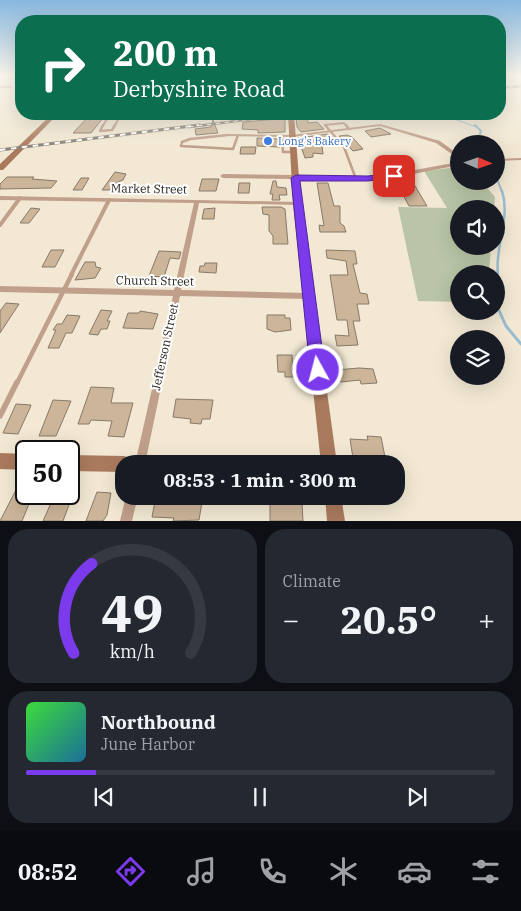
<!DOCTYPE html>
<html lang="en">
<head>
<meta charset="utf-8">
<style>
  :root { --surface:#171b24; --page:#242831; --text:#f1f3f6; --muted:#9ea1a6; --line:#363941; --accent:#7c3aed }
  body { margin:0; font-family:"IBM Plex Serif",serif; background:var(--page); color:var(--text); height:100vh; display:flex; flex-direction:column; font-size:19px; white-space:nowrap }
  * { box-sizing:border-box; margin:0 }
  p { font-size:16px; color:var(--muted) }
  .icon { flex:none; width:28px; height:28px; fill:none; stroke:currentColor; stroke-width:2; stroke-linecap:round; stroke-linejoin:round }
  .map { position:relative; height:521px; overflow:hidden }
  .side { display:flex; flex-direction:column; gap:8px; padding:8px; background:#0d0f14; flex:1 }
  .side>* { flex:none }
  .hud { position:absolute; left:15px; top:15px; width:491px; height:105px; border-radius:20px; box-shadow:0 5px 20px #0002; background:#0b6e4f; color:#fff; overflow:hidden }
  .needle { width:32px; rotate:92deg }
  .fabs { position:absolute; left:450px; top:135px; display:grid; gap:10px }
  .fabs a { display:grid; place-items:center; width:55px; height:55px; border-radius:50%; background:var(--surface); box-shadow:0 5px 20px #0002; font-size:25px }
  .speed { position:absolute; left:15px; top:440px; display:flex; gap:10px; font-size:25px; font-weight:700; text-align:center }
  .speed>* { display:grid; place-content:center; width:65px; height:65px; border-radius:50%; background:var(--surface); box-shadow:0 5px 20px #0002; line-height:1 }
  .speed .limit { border:2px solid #111; border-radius:8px; background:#fff; color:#111 }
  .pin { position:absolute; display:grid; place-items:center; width:42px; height:42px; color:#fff; margin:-21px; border-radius:10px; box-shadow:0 2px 8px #0006 }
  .me { position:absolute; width:55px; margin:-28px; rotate:353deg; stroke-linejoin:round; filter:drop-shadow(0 0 4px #0008) }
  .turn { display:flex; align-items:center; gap:18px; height:105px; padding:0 15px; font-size:22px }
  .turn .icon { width:65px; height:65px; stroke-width:2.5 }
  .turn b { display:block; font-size:35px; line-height:42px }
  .big { font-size:38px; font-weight:800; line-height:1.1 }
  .side .tile { flex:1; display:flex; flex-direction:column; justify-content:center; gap:8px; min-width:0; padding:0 18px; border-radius:20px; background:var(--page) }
  .side .dial { align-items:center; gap:0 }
  .dial svg { height:130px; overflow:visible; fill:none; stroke:var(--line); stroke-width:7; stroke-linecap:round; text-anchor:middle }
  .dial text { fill:var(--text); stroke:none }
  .song { display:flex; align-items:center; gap:15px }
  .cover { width:60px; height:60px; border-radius:8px; background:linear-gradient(135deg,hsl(120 70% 55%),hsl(200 70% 35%)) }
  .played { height:5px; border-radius:2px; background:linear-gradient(90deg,var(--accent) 15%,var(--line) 15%) }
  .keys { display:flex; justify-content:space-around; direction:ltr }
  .heat { display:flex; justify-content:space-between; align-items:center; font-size:28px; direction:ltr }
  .side .tiles { flex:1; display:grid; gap:8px; grid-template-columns:1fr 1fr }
  .tile:last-child { grid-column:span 2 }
  .trip { position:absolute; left:115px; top:455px; width:290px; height:50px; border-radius:20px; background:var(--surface); box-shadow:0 5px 20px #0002; font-weight:800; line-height:50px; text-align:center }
  .tab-bar { display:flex; height:80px; justify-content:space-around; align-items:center; background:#090b0e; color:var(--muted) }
  .tab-bar .icon { width:35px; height:35px }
  .tab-bar .current { color:var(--accent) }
  .tab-bar b { font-size:22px; color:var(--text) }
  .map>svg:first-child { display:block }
</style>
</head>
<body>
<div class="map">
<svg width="521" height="521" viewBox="0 0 521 521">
  <rect width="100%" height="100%" fill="#f2e8d3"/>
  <path fill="#b9c5a6" d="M459,167V181H481L495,197L494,209H459V246H491L489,274H459V302L418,301L398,207L447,208L424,171Z"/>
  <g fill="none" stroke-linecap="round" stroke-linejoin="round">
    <path stroke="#99bccf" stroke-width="1" d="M441,114L476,127"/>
    <g stroke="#99bccf" stroke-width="2">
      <path d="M475,125L481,131L479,137L481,144"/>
      <path d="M496,176L502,192"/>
    </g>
    <path stroke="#99bccf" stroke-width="2.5" d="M498,275C494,248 511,218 502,191"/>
    <path stroke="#99bccf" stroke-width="3" d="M497,274L500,293L497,306L506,326L521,344"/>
  </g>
  <g fill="#ccb599" stroke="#887a69">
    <path d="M296,116H307L308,123L317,122L324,129L301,132L297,127Z"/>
    <path d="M88,117H104L91,133H73Z"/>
    <path d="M278,117H285V132L258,133V130L242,129L243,122L278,119Z"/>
    <path d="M213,120L218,133L196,135L195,129L211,127Z"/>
    <path d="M380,128L391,134L371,137L365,131Z"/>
    <path d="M328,134L335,141H331L333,146H322L323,154L313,153V157L305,158L298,138Z"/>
    <path d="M347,135L352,137L363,149L353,151L339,136Z"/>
    <path d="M257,138L279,139L280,147L257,146Z"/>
    <path d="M241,147H256L255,154H240Z"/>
    <path d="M115,172L126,174L123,180L116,183L111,190H102Z"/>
    <path d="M7,177H34L32,179L57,181L51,188L0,189V184Z"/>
    <path d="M81,178H89L82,190H73Z"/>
    <path d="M202,179H219L216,191H199Z"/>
    <path d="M273,181H276L277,187L286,188L287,195H279L280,200H272L273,194H270Z"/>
    <path d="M397,181H412L427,206H409L400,189H391L388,182Z"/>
    <path d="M239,183H250L249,193H238Z"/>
    <path d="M317,183H328L334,206H340V223L344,226L346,232H320L319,225L324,226Z"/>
    <path d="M262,207H281L285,209L288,244H273V236L269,231V215L263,214Z"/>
    <path d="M31,208L40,209L29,223H20Z"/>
    <path d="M215,208L214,219H202L204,209Z"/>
    <path d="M51,250H64L55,267H42Z"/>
    <path d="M326,250L355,251L357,264H353L360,293L367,294L369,304H357L360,321H353L358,345L337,346L335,335L349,336L347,320H337L330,275H348L346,261L327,258Z"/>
    <path d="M159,251L181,252L179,259L170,258L164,277L149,276Z"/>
    <path d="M85,262H95L96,267L101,268L95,278L75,280Z"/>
    <path d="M205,263H217L216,273L199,272L200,266H204Z"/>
    <path d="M6,303L19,304L0,333V311Z"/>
    <path d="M101,310L112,311L107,321H110L107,329H101L98,335L89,334Z"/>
    <path d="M140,311L158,314L153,329L123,328L128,313H139Z"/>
    <path d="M67,315L80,316L72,333H66L59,348H48L56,330H53L57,324H62Z"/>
    <path d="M267,315H285V318H290L291,330L275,332L267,329Z"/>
    <path d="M277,355H292L293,377H285V372H278Z"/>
    <path d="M359,368L373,369L377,383L361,384L360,380L341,382L338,379L336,370Z"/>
    <path d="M91,387L114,388L111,403H133L124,437L108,436L112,421L91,420L89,424H78Z"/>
    <path d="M176,399L213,400L210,419H202L201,424L190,423L191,419L173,417Z"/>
    <path d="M53,400L71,401L56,436H39Z"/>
    <path d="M16,404L31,405L30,408L18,434L3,433Z"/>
    <path d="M367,436L381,437L386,462L362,461L361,458H353L350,439L368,440Z"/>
    <path d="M18,486H26V494H33L22,521H0Z"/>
    <path d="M97,492L111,493L107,515L103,521H86Z"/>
    <path d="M55,494H73L63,521H43Z"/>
    <path d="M156,496H203L199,520L173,521L174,518L152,517Z"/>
    <path d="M270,503L302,504L303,521H270Z"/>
  </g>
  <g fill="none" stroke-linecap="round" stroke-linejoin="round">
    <g stroke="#c09f8b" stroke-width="2">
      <path d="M212,114H230"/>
      <path d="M129,118L192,119L197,114"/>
      <path d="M102,127L107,119L120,116L114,127"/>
      <path d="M327,127L325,125L344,123L347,127"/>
    </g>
    <g stroke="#c09f8b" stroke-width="2.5">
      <path d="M103,125L100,131L112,130L115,125"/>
      <path d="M325,125L344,147L356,179"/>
      <path d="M346,125L349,129"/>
      <path d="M228,135L190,139L182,142L181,146L233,149L238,135"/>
      <path d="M282,136L283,152H294"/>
    </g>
    <g stroke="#c09f8b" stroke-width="4">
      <path d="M0,225L20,198"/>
      <path d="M71,275L109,200"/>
    </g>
    <path stroke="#c09f8b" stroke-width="4.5" d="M17,383L72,274"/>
    <path stroke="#c09f8b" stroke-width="5.5" d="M0,416L17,382"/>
    <g fill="#c09f8b" fill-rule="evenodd">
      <path d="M0,86H11L13,87L11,88H0Z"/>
      <path d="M120,114H124L120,117L118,116Z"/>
      <path d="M380,124L440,141L459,155V159L436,143L380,126L292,137L228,136L226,135L228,134L292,135Z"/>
      <path d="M521,158V160L496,161V159Z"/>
      <path d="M459,162V165L398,177L368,180L223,178L220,176L223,174L368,176L398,173Z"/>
      <path d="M0,196L299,202V204L297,205L199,203L181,290L309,293L312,294L313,296L312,298L309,299L180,296L145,464H135L173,296L0,292V286L174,290L194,203L0,200Z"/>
      <path d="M126,496H138L132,521H120Z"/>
    </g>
    <g fill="#aa7a5d" fill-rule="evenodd">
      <path d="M52,114H58L3,170H0V164Z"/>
      <path d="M288,114H294L301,203L337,464H321L293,203Z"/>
      <path d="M0,453L26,454V470L0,469Z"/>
      <path d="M69,455L124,456L130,458L132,464H124V472L69,471Z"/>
      <path d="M325,496H341L345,521H327Z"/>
    </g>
    <g stroke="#898274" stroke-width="2.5">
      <g id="rail-far1">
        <path d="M500,88L521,86"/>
        <path d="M189,127L292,114"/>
      </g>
    </g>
    <g stroke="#898274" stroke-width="3">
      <path id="rail" d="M0,150L199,125"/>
    </g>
    <use href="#rail-far1" stroke="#fff" stroke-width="1" stroke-dasharray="4.5" stroke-linecap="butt"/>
    <use href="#rail" stroke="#fff" stroke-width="2" stroke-dasharray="5.5" stroke-linecap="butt"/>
  </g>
  <linearGradient id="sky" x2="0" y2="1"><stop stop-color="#88b7de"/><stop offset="0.51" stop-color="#f9f5eb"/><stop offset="1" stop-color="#f9f5eb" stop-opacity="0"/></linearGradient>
  <rect width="521" height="148" fill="url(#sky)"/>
  <path fill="#7c3aed" stroke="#51269a" d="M394,173L399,176L398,177L368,181H300L325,370L323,376L318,378L312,376L310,370L291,178L296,175L368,176Z"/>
  <circle fill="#3f7fe0" stroke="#fff" stroke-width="2" cx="268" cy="141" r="5"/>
  <g text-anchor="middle" stroke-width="4" stroke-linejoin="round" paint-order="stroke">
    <g font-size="11" fill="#366cbe" stroke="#fff" text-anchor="start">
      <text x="278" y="145">Long's Bakery</text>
    </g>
    <g font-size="12" fill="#28251d" stroke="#fff">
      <text transform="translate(149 189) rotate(1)" y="4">Market Street</text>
      <text transform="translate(155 281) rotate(1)" y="4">Church Street</text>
      <text transform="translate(165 347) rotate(-78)" y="4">Jefferson Street</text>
    </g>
  </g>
</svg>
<div class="fabs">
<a><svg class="needle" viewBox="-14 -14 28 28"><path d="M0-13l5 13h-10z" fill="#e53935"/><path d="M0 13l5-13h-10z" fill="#9ea1a6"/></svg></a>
<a><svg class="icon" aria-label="sound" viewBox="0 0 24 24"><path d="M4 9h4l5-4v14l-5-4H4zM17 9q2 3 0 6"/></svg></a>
<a><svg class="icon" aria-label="search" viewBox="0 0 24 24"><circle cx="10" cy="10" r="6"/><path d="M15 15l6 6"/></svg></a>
<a><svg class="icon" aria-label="layers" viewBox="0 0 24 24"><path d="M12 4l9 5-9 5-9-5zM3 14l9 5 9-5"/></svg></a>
</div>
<div class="speed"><div class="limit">50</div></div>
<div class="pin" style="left:394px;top:176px;background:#d93025"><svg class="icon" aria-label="arrive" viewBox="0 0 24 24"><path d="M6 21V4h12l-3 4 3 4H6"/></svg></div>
<svg class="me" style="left:318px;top:370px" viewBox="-20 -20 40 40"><circle r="17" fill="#7c3aed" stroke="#fff" stroke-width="3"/><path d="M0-11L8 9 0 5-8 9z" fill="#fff"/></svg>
<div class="trip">08:53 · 1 min · 300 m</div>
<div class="hud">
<div class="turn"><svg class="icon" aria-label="right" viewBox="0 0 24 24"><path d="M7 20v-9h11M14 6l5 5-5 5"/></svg><div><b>200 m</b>Derbyshire Road</div></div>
</div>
</div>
<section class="side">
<div class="tiles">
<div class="tile dial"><svg viewBox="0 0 100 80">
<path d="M14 69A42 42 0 1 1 86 69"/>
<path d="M14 69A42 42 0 0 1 25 14" stroke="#7c3aed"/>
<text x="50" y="56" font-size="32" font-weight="700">49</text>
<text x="50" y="72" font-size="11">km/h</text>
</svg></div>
<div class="tile"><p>Climate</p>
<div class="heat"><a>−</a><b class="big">20.5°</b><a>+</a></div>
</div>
<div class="tile">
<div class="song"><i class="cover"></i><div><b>Northbound</b><p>June Harbor</p></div></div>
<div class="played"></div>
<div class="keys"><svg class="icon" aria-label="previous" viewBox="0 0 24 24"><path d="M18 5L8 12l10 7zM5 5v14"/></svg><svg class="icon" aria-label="pause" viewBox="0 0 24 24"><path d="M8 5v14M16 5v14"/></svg><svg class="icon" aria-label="next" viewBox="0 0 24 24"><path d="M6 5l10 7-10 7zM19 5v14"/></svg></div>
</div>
</div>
</section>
<nav class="tab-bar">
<b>08:52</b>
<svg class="icon current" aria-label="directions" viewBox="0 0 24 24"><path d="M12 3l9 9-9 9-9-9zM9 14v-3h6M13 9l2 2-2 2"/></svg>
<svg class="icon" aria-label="music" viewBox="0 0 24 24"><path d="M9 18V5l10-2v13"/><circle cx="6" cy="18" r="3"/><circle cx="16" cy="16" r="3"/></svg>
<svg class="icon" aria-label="phone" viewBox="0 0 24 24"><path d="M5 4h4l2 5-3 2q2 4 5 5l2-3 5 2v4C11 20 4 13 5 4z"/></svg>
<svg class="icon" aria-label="climate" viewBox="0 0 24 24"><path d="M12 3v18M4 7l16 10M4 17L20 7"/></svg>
<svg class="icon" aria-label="car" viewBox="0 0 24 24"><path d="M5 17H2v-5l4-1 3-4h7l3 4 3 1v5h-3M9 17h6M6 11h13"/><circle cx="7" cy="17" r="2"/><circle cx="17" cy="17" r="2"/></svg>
<svg class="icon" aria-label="filters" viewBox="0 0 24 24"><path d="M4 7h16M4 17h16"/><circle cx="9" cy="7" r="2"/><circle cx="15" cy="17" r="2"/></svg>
</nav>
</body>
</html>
